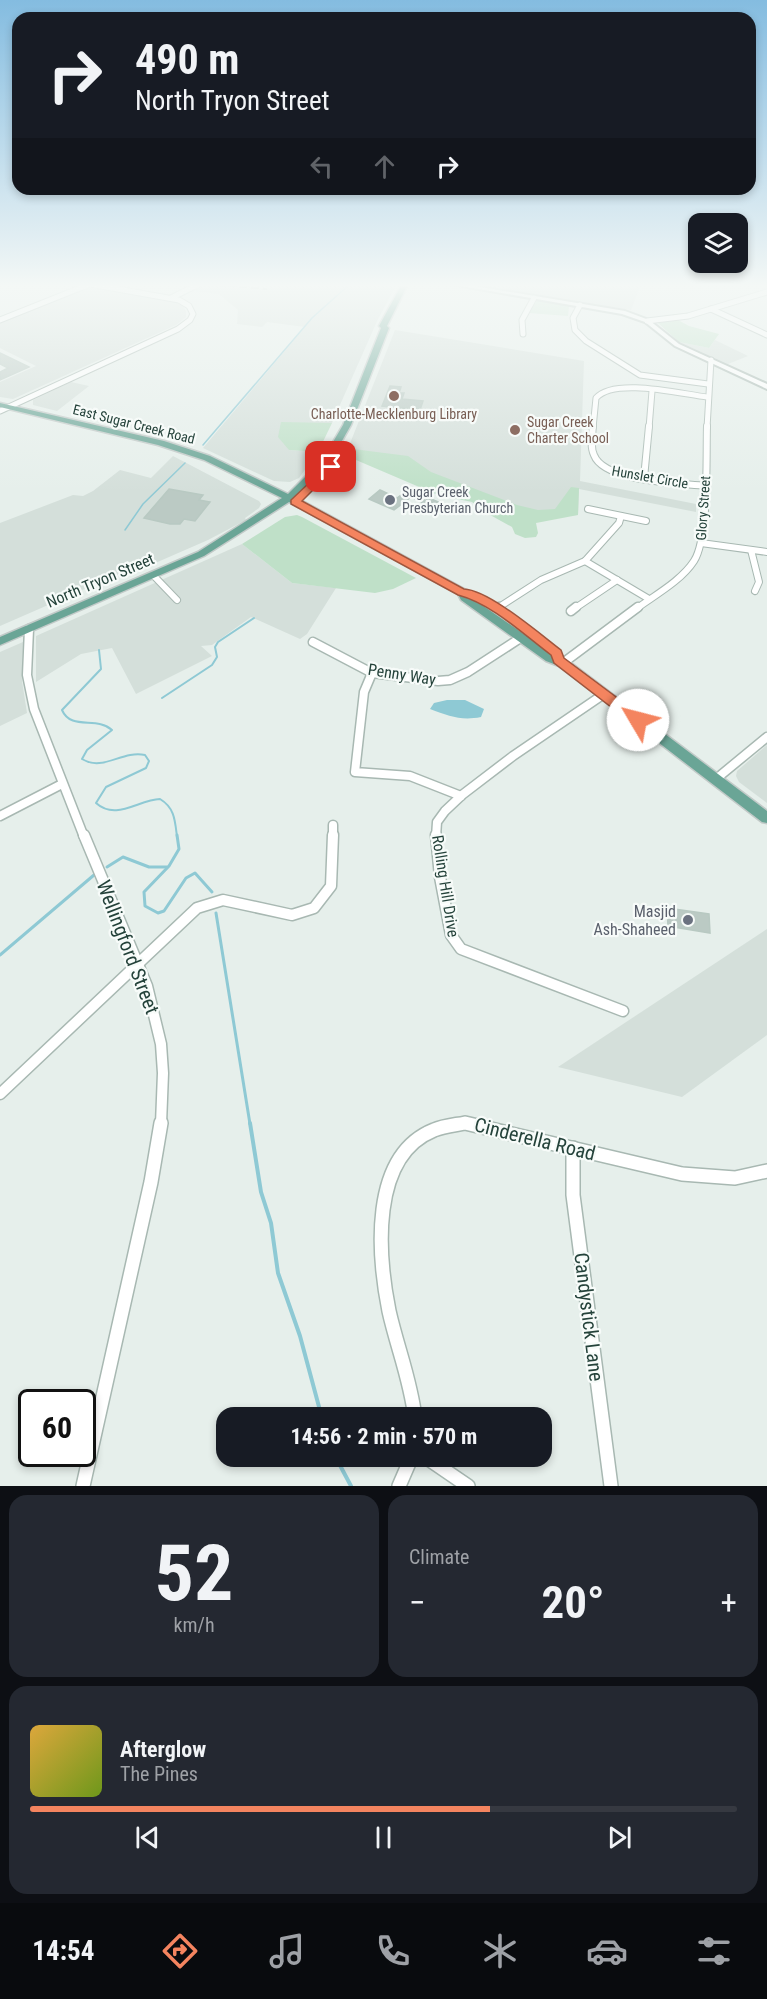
<!DOCTYPE html>
<html lang="en">
<head>
<meta charset="utf-8">
<style>
  :root { --surface:#171b24; --page:#242831; --text:#f1f3f6; --muted:#9ea1a6; --line:#363941; --accent:#f4845f }
  body { margin:0; font-family:"Roboto Condensed",sans-serif; background:var(--page); color:var(--text); height:100vh; display:flex; flex-direction:column; font-size:22px; white-space:nowrap }
  * { box-sizing:border-box; margin:0 }
  p { font-size:20px; color:var(--muted) }
  .icon { flex:none; width:33px; height:33px; fill:none; stroke:currentColor; stroke-width:2; stroke-linecap:round; stroke-linejoin:round }
  .map { position:relative; height:1486px; overflow:hidden }
  .side { display:flex; flex-direction:column; gap:9px; padding:9px; background:#0d0f14; flex:1 }
  .side>* { flex:none }
  .guide { position:absolute; left:12px; top:12px; width:744px; height:183px; border-radius:18px; box-shadow:0 3px 9px #0003; background:#171b24; color:var(--text); overflow:hidden }
  .controls { position:absolute; left:688px; top:213px; display:grid; gap:12px }
  .controls a { display:grid; place-items:center; width:60px; height:60px; border-radius:12px; background:var(--surface); box-shadow:0 3px 9px #0003; font-size:30px }
  .speed { position:absolute; left:18px; top:1389px; display:flex; gap:12px; font-size:30px; font-weight:700; text-align:center }
  .speed>* { display:grid; place-content:center; width:78px; height:78px; border-radius:50%; background:var(--surface); box-shadow:0 3px 9px #0003; line-height:1 }
  .speed .limit { border:3px solid #111; border-radius:9px; background:#fff; color:#111 }
  .pin { position:absolute; display:grid; place-items:center; width:51px; height:51px; color:#fff; margin:-26px; border-radius:12px; box-shadow:0 3px 9px #0006 }
  .me { position:absolute; width:66px; margin:-33px; rotate:307deg; stroke-linejoin:round; filter:drop-shadow(0 0 4px #0008) }
  .turn { display:flex; align-items:center; gap:21px; height:126px; padding:0 24px; font-size:27px }
  .turn .icon { width:78px; height:78px; stroke-width:2.5 }
  .turn b { display:block; font-size:42px; line-height:51px }
  .lanes { display:flex; align-items:center; height:57px; padding:0 24px; background:#0003; justify-content:center; gap:30px; direction:ltr }
  .lanes .off { opacity:.35 }
  .big { font-size:45px; font-weight:700; line-height:1.1 }
  .side .card { flex:1; display:flex; flex-direction:column; justify-content:center; gap:9px; min-width:0; padding:0 21px; border-radius:18px; background:var(--page) }
  .side .dial { align-items:center; gap:0 }
  .dial b { font-size:78px; line-height:1 }
  .song { display:flex; align-items:center; gap:18px }
  .cover { width:72px; height:72px; border-radius:9px; background:linear-gradient(135deg,hsl(40 70% 55%),hsl(80 70% 35%)) }
  .played { height:6px; border-radius:3px; background:linear-gradient(90deg,var(--accent) 65%,var(--line) 65%) }
  .keys { display:flex; justify-content:space-around; direction:ltr }
  .heat { display:flex; justify-content:space-between; align-items:center; font-size:33px; direction:ltr }
  .side .tiles { flex:1; display:grid; gap:9px; grid-template-columns:1fr 1fr }
  .card:last-child { grid-column:span 2 }
  .trip { position:absolute; left:216px; top:1407px; width:336px; height:60px; border-radius:18px; background:var(--surface); box-shadow:0 3px 9px #0003; font-weight:700; line-height:60px; text-align:center }
  .tab-bar { display:flex; height:96px; justify-content:space-around; align-items:center; background:#090b0e; color:var(--muted) }
  .tab-bar .icon { width:42px; height:42px }
  .tab-bar .selected { color:var(--accent) }
  .tab-bar b { font-size:27px; color:var(--text) }
  .map>svg:first-child { display:block }
</style>
</head>
<body>
<div class="map">
<svg width="767" height="1486" viewBox="0 0 767 1486">
  <rect width="100%" height="100%" fill="#e6efeb"/>
  <g fill="#d4dfda">
    <path d="M205,284H397L378,319L332,423H281L289,450L318,452L299,478L290,482L274,481L203,448L305,327L267,322L262,327L237,324L238,310L219,294L193,291Z"/>
    <path d="M465,284H641L631,310Z"/>
    <path d="M92,286L175,302L183,306L186,311V317L176,325L13,399L0,397V382L36,366L0,348V323Z"/>
    <path d="M395,330L584,361L580,481L696,504V512L579,489L578,515L543,517L439,482L414,463L345,456Z"/>
    <path d="M715,340L748,356L728,364L679,342L709,348Z"/>
    <path d="M71,382L89,386L57,411L33,405V400Z"/>
    <path d="M173,456L259,501L261,504L259,508L245,518L246,520L208,540L153,564L149,561L0,626V523L73,495L83,496L93,491L120,470L151,478Z"/>
    <path d="M242,544L292,583L336,588L307,634L300,639L251,617L212,645L201,646L212,656L136,694L112,648L81,654L36,682V636Z"/>
    <path d="M23,642L22,681L27,713L0,726V652Z"/>
    <path d="M767,745V803L739,782L736,776L737,771Z"/>
    <path d="M767,929V1035L682,1097L558,1067Z"/>
  </g>
  <g fill="#bfe0c8">
    <path d="M537,300L569,306L568,316L529,313Z"/>
    <path d="M678,320L689,326L719,334L709,348L679,342L658,323Z"/>
    <path d="M281,422L332,423L318,452L289,450L278,437Z"/>
    <path d="M353,449L408,456L431,472L517,505L538,510L555,509L571,487L579,488L578,515L536,523L538,533L536,537L525,538L515,534L512,527L483,511L472,502L438,495L349,457L350,451Z"/>
    <path d="M297,515L302,517L416,578L393,589L375,593L292,583L242,544L285,517Z"/>
  </g>
  <path fill="#8ec9d4" d="M447,700H465L484,709L481,717C461,721 449,716 430,709L434,703Z"/>
  <g fill="none" stroke-linecap="round" stroke-linejoin="round">
    <g stroke="#8ec9d4" stroke-width="1.5">
      <path d="M203,445L312,318L350,284"/>
      <path d="M125,530L143,504L185,463"/>
    </g>
    <g stroke="#8ec9d4" stroke-width="2">
      <path d="M99,650L101,669L62,710C71,731 97,716 112,730L87,750L82,759C103,772 122,750 145,755L149,761L146,768L106,787L96,803C116,821 138,800 160,799C175,808 175,821 177,837"/>
      <path d="M162,698L212,665L217,657L215,647L218,642L254,618"/>
    </g>
    <g stroke="#8ec9d4" stroke-width="3">
      <path d="M177,835L179,849L169,866L144,892L145,906L158,913L164,911L186,878L195,873L212,892"/>
      <path d="M107,867L123,857L149,867H167"/>
      <path d="M216,913L250,1124"/>
      <path d="M0,955L94,875"/>
    </g>
    <g stroke="#8ec9d4" stroke-width="4">
      <path d="M250,1123L261,1192L271,1223L278,1273L300,1336L322,1418"/>
      <path d="M335,1456L351,1486"/>
    </g>
  </g>
  <g fill="#bbcac4" stroke="#b8c9c2" stroke-width="1.5">
    <path d="M0,353L29,367L0,380V372L8,368L0,364Z"/>
    <path d="M390,386L401,387L399,393H404L402,399L423,401L420,410L382,406Z"/>
    <path d="M169,489L203,495L199,500L210,502L195,521L184,519L180,524H170L144,518Z"/>
    <path d="M409,489L438,502L424,512L415,509L423,503L411,497L394,510L369,499L380,490L397,498Z"/>
    <path d="M667,908L709,914L710,933L668,926Z"/>
  </g>
  <g fill="none" stroke-linecap="round" stroke-linejoin="round">
    <g stroke="#a8b8b2" stroke-width="7">
      <g id="minor-far4">
        <path d="M171,298L199,284"/>
        <path d="M580,305L573,318L575,330L586,341L640,375L708,384"/>
        <path d="M711,309L767,335"/>
        <path d="M0,320L90,284L179,300L189,306L193,314L190,320L178,329L0,411"/>
        <path d="M647,321L688,316L767,292"/>
        <path d="M523,334L522,320L534,298"/>
        <path d="M593,428L596,398C614,377 681,394 707,397"/>
        <path d="M649,428L652,391"/>
        <path d="M707,428L711,360"/>
      </g>
    </g>
    <g stroke="#a8b8b2" stroke-width="8">
      <g id="minor-far3">
        <path d="M593,426C592,435 590,447 594,455C604,482 680,483 705,486"/>
        <path d="M644,478L649,426"/>
        <path d="M588,509L646,521"/>
        <path d="M701,543L767,552"/>
        <path d="M751,550L759,582L755,591"/>
        <path d="M585,561L649,599"/>
        <path d="M153,575L177,600"/>
        <path d="M496,609L541,580L585,561L619,523L621,516"/>
        <path d="M574,609L617,580"/>
        <path d="M636,609C655,595 681,581 694,561C709,538 706,457 707,426"/>
      </g>
    </g>
    <g stroke="#a8b8b2" stroke-width="11">
      <g id="minor-far2">
        <path d="M496,609L499,607"/>
        <path d="M571,611L576,607"/>
        <path d="M29,629L27,675L34,709L84,837"/>
        <path d="M313,642L372,673L438,681L450,680L468,672L522,637"/>
        <path d="M563,663L638,607"/>
        <path d="M372,673L364,692L355,772L410,776L461,796"/>
        <path d="M716,779L767,737"/>
        <path d="M0,816L62,784"/>
        <path d="M333,837V825"/>
        <path d="M436,837L437,822L445,811L462,795L513,756L604,694"/>
      </g>
    </g>
    <g stroke="#a8b8b2" stroke-width="13">
      <g id="minor-far1">
        <path d="M84,835L147,986L161,1044L163,1073L161,1124"/>
        <path d="M436,835L440,877L451,935L461,949L623,1011"/>
        <path d="M0,1094L197,908L223,900L292,915L314,908L331,886L333,835"/>
        <path d="M459,1124H471"/>
      </g>
    </g>
    <g stroke="#a8b8b2" stroke-width="16">
      <g id="minor">
        <path d="M573,1148V1195L611,1486"/>
        <path d="M415,1418C411,1381 397,1347 389,1311C378,1256 369,1156 434,1130C443,1126 455,1125 465,1123L682,1174L735,1178L767,1171"/>
        <path d="M424,1456L468,1486"/>
        <path d="M83,1486L151,1182L161,1123"/>
        <path d="M399,1486L412,1456"/>
      </g>
    </g>
    <g stroke="#a8b8b2" stroke-width="4">
      <path id="tertiary" d="M450,284H462L625,311L649,320L679,344L767,384V389L675,346L645,322L622,314Z"/>
    </g>
    <g stroke="#c2cac8" stroke-width="3">
      <path id="primary" d="M402,284H408L387,326L389,328L351,425L330,462L295,497L466,590L469,596L554,655L567,660L767,811V823L762,822L559,666L546,661L461,600L458,594L289,502L204,556L0,645V637L198,552L282,498L204,460L158,445L0,407V403L164,441L210,456L288,494L323,459L343,425L381,328L379,326Z"/>
    </g>
    <use href="#minor-far4" stroke="#fff" stroke-width="5"/>
    <use href="#minor-far3" stroke="#fff" stroke-width="6"/>
    <use href="#minor-far2" stroke="#fff" stroke-width="8"/>
    <use href="#minor-far1" stroke="#fff" stroke-width="10"/>
    <use href="#minor" stroke="#fff" stroke-width="13"/>
    <use href="#tertiary" fill="#fff" fill-rule="evenodd"/>
    <use href="#primary" fill="#6aa596" fill-rule="evenodd"/>
    <path stroke="#5f7d75" stroke-width="1.5" d="M0,286L5,284"/>
    <path stroke="#5f7d75" stroke-width="1.5" stroke-dasharray="8 4" stroke-linecap="butt" d="M203,284L267,289"/>
  </g>
  <linearGradient id="sky" x2="0" y2="1"><stop stop-color="#84bce0"/><stop offset="0.58" stop-color="#f4f8f6"/><stop offset="1" stop-color="#f4f8f6" stop-opacity="0"/></linearGradient>
  <rect width="767" height="492" fill="url(#sky)"/>
  <path fill="#f4845f" stroke="#9f563e" stroke-width="1.5" d="M328,465L336,467L302,501L464,589C489,590 540,634 561,650L564,658L643,717L645,720L643,724H633L554,663L551,655C523,634 492,604 458,595L291,504V500Z"/>
  <g fill="#8d6e63" stroke="#f7fbf9" stroke-width="2">
    <circle cx="394" cy="396" r="6"/>
    <circle cx="515" cy="430" r="6"/>
  </g>
  <g fill="#6b7280" stroke="#f7fbf9" stroke-width="2">
    <circle cx="390" cy="500" r="6"/>
    <circle cx="688" cy="920" r="6"/>
  </g>
  <g text-anchor="middle" stroke-width="4.5" stroke-linejoin="round" paint-order="stroke">
    <g font-size="14" fill="#785e54" stroke="#f7fbf9">
      <text x="394" y="419">Charlotte-Mecklenburg Library</text>
      <text x="527" y="427" text-anchor="start">Sugar Creek<tspan x="527" dy="16">Charter School</tspan></text>
    </g>
    <g font-size="14" fill="#24423a" stroke="#f7fbf9">
      <text transform="translate(134 424) rotate(14)" y="5">East Sugar Creek Road</text>
      <text transform="translate(650 477) rotate(10)" y="5">Hunslet Circle</text>
      <text transform="translate(703 508) rotate(-86)" y="5">Glory Street</text>
    </g>
    <g font-size="14" fill="#5b616d" stroke="#f7fbf9" text-anchor="start">
      <text x="402" y="497">Sugar Creek<tspan x="402" dy="16">Presbyterian Church</tspan></text>
    </g>
    <g font-size="16" fill="#24423a" stroke="#f7fbf9">
      <text transform="translate(100 580) rotate(-23)" y="6">North Tryon Street</text>
      <text transform="translate(402 674) rotate(9)" y="6">Penny Way</text>
      <text transform="translate(446 886) rotate(81)" y="6">Rolling Hill Drive</text>
    </g>
    <g font-size="16" fill="#5b616d" stroke="#f7fbf9" text-anchor="end">
      <text x="676" y="917">Masjid<tspan x="676" dy="18">Ash-Shaheed</tspan></text>
    </g>
    <g font-size="20" fill="#24423a" stroke="#f7fbf9">
      <text transform="translate(128 947) rotate(69)" y="7">Wellingford Street</text>
      <text transform="translate(535 1139) rotate(14)" y="7">Cinderella Road</text>
      <text transform="translate(589 1317) rotate(83)" y="7">Candystick Lane</text>
    </g>
  </g>
</svg>
<div class="controls">
<a><svg class="icon" aria-label="layers" viewBox="0 0 24 24"><path d="M12 4l9 5-9 5-9-5zM3 14l9 5 9-5"/></svg></a>
</div>
<div class="speed"><div class="limit">60</div></div>
<div class="pin" style="left:331px;top:467px;background:#d93025"><svg class="icon" aria-label="arrive" viewBox="0 0 24 24"><path d="M6 21V4h12l-3 4 3 4H6"/></svg></div>
<svg class="me" style="left:638px;top:720px" viewBox="-20 -20 40 40"><circle r="19" fill="#fff"/><path d="M0-13L10 11 0 6-10 11z" fill="#f4845f"/></svg>
<div class="trip">14:56 · 2 min · 570 m</div>
<div class="guide">
<div class="turn"><svg class="icon" aria-label="right" viewBox="0 0 24 24"><path d="M7 20v-9h11M14 6l5 5-5 5"/></svg><div><b>490 m</b>North Tryon Street</div></div>
<div class="lanes"><svg class="icon off" aria-label="left" viewBox="0 0 24 24"><path d="M17 20v-9H6M10 6l-5 5 5 5"/></svg><svg class="icon off" aria-label="ahead" viewBox="0 0 24 24"><path d="M12 20V5M6 11l6-6 6 6"/></svg><svg class="icon" aria-label="right" viewBox="0 0 24 24"><path d="M7 20v-9h11M14 6l5 5-5 5"/></svg></div>
</div>
</div>
<section class="side">
<div class="tiles">
<div class="card dial"><b>52</b><p>km/h</p></div>
<div class="card"><p>Climate</p>
<div class="heat"><a>−</a><b class="big">20°</b><a>+</a></div>
</div>
<div class="card">
<div class="song"><i class="cover"></i><div><b>Afterglow</b><p>The Pines</p></div></div>
<div class="played"></div>
<div class="keys"><svg class="icon" aria-label="previous" viewBox="0 0 24 24"><path d="M18 5L8 12l10 7zM5 5v14"/></svg><svg class="icon" aria-label="pause" viewBox="0 0 24 24"><path d="M8 5v14M16 5v14"/></svg><svg class="icon" aria-label="next" viewBox="0 0 24 24"><path d="M6 5l10 7-10 7zM19 5v14"/></svg></div>
</div>
</div>
</section>
<nav class="tab-bar">
<b>14:54</b>
<svg class="icon selected" aria-label="directions" viewBox="0 0 24 24"><path d="M12 3l9 9-9 9-9-9zM9 14v-3h6M13 9l2 2-2 2"/></svg>
<svg class="icon" aria-label="music" viewBox="0 0 24 24"><path d="M9 18V5l10-2v13"/><circle cx="6" cy="18" r="3"/><circle cx="16" cy="16" r="3"/></svg>
<svg class="icon" aria-label="phone" viewBox="0 0 24 24"><path d="M5 4h4l2 5-3 2q2 4 5 5l2-3 5 2v4C11 20 4 13 5 4z"/></svg>
<svg class="icon" aria-label="climate" viewBox="0 0 24 24"><path d="M12 3v18M4 7l16 10M4 17L20 7"/></svg>
<svg class="icon" aria-label="car" viewBox="0 0 24 24"><path d="M5 17H2v-5l4-1 3-4h7l3 4 3 1v5h-3M9 17h6M6 11h13"/><circle cx="7" cy="17" r="2"/><circle cx="17" cy="17" r="2"/></svg>
<svg class="icon" aria-label="filters" viewBox="0 0 24 24"><path d="M4 7h16M4 17h16"/><circle cx="9" cy="7" r="2"/><circle cx="15" cy="17" r="2"/></svg>
</nav>
</body>
</html>
